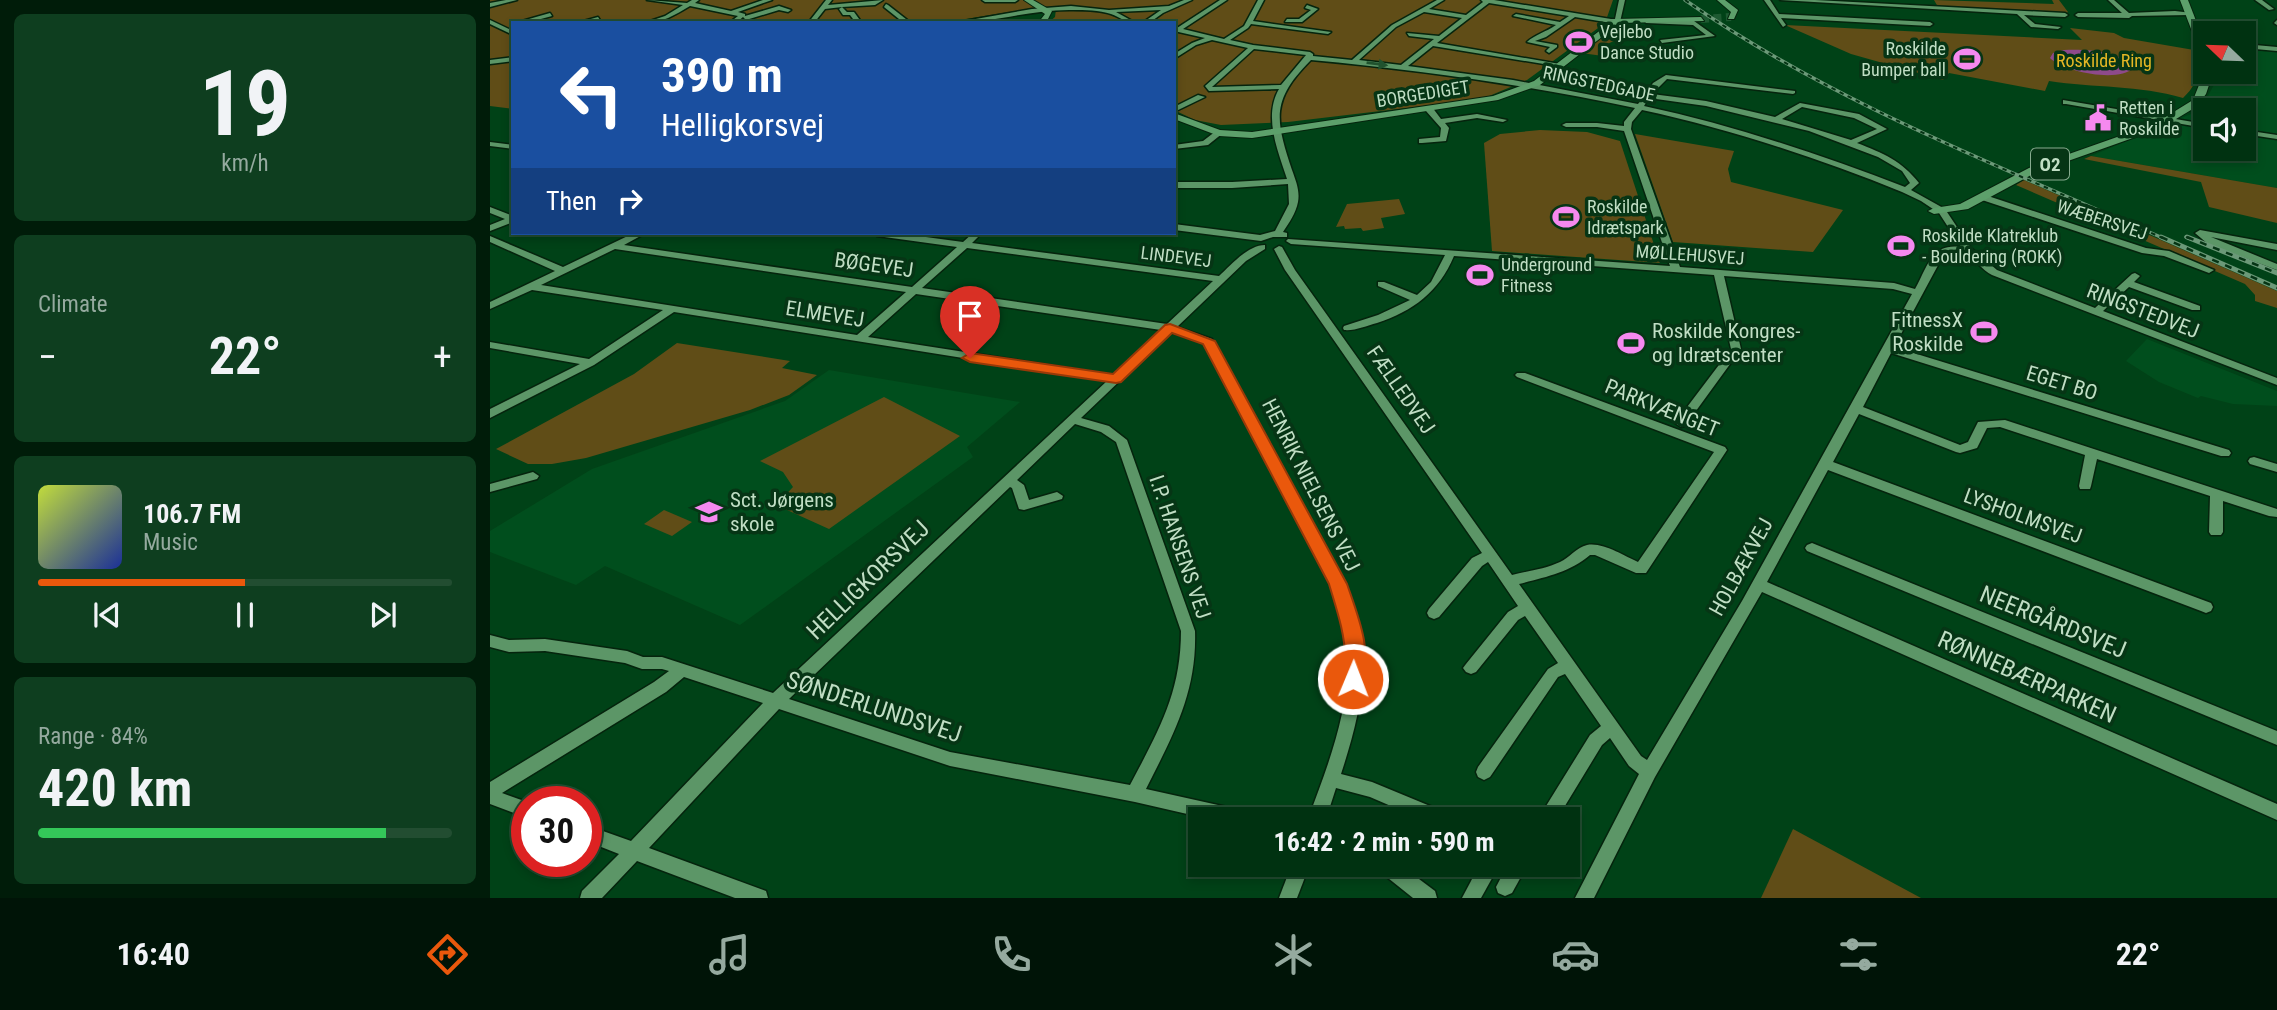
<!DOCTYPE html>
<html lang="en">
<head>
<meta charset="utf-8">
<style>
  :root { --surface:#003211; --page:#0e3e1f; --text:#f1f3f6; --muted:#95aa9f; --line:#224d31; --accent:#ea580c }
  body { margin:0; font-family:"Roboto Condensed",sans-serif; background:var(--page); color:var(--text); height:100vh; display:flex; flex-direction:column; font-size:26px; white-space:nowrap }
  * { box-sizing:border-box; margin:0 }
  p { font-size:23px; color:var(--muted) }
  .icon { flex:none; width:38px; height:38px; fill:none; stroke:currentColor; stroke-width:2; stroke-linecap:round; stroke-linejoin:round }
  .map { position:relative; flex:1; overflow:hidden }
  .details { display:flex; flex-direction:column; gap:14px; padding:14px; background:#001c09; width:490px }
  .details>* { flex:none }
  .hud { position:absolute; left:21px; top:21px; width:665px; height:214px; border-radius:0px; box-shadow:0 4px 10px #0003,0 0 0 2px var(--line); background:#1a4fa0; color:#fff; overflow:hidden }
  .needle { width:46px; rotate:293deg }
  .fabs { position:absolute; left:1703px; top:21px; display:grid; gap:14px }
  .fabs a { display:grid; place-items:center; width:63px; height:63px; border-radius:0px; background:var(--surface); box-shadow:0 4px 10px #0003,0 0 0 2px var(--line); font-size:35px }
  .speed { position:absolute; left:21px; top:786px; display:flex; gap:14px; font-size:35px; font-weight:700; text-align:center }
  .speed>* { display:grid; place-content:center; width:91px; height:91px; border-radius:50%; background:var(--surface); box-shadow:0 4px 10px #0003,0 0 0 2px var(--line); line-height:1 }
  .speed .limit { border:10px solid #d22; background:#fff; color:#111 }
  .pin { position:absolute; display:grid; place-items:center; width:60px; height:60px; color:#fff; margin:-72px -30px; border-radius:50% 50% 50% 0; rotate:-45deg; box-shadow:0 0 7px #0007 }
  .pin .icon { rotate:45deg }
  .me { position:absolute; width:77px; margin:-38px; rotate:1deg; stroke-linejoin:round; filter:drop-shadow(0 0 5px #0008) }
  .turn { display:flex; align-items:center; gap:24px; height:147px; padding:0 35px; font-size:32px }
  .turn .icon { width:91px; height:91px; stroke-width:2.5 }
  .turn b { display:block; font-size:49px; line-height:60px }
  .then { display:flex; align-items:center; height:66px; padding:0 35px; background:#0003; gap:14px; font-size:26px }
  .big { font-size:52px; font-weight:700; line-height:1.1 }
  .details .widget { flex:1; display:flex; flex-direction:column; justify-content:center; gap:10px; min-width:0; padding:0 24px; border-radius:10px; background:var(--page) }
  .details .dial { align-items:center; gap:0 }
  .dial b { font-size:91px; line-height:1 }
  .song { display:flex; align-items:center; gap:21px }
  .cover { width:84px; height:84px; border-radius:10px; background:linear-gradient(135deg,hsl(70 70% 55%),hsl(230 70% 35%)) }
  .played { height:7px; border-radius:4px; background:linear-gradient(90deg,var(--accent) 50%,var(--line) 50%) }
  .keys { display:flex; justify-content:space-around; direction:ltr }
  .heat { display:flex; justify-content:space-between; align-items:center; font-size:38px; direction:ltr }
  .charge { height:10px; border-radius:5px; background:linear-gradient(90deg,#34c759 84%,var(--line) 0) }
  .trip { position:absolute; left:698px; top:807px; width:392px; height:70px; border-radius:0px; background:var(--surface); box-shadow:0 4px 10px #0003,0 0 0 2px var(--line); font-weight:700; line-height:70px; text-align:center }
  .dock { display:flex; height:112px; justify-content:space-around; align-items:center; background:#001407; color:var(--muted) }
  .dock .icon { width:49px; height:49px }
  .dock .selected { color:var(--accent) }
  .dock b { font-size:32px; color:var(--text) }
  main { display:flex; flex:1; min-height:0 }
  .map>svg:first-child { display:block }
</style>
</head>
<body>
<main>
<section class="details">
<div class="widget dial"><b>19</b><p>km/h</p></div>
<div class="widget"><p>Climate</p>
<div class="heat"><a>−</a><b class="big">22°</b><a>+</a></div>
</div>
<div class="widget">
<div class="song"><i class="cover"></i><div><b>106.7 FM</b><p>Music</p></div></div>
<div class="played"></div>
<div class="keys"><svg class="icon" aria-label="previous" viewBox="0 0 24 24"><path d="M18 5L8 12l10 7zM5 5v14"/></svg><svg class="icon" aria-label="pause" viewBox="0 0 24 24"><path d="M8 5v14M16 5v14"/></svg><svg class="icon" aria-label="next" viewBox="0 0 24 24"><path d="M6 5l10 7-10 7zM19 5v14"/></svg></div>
</div>
<div class="widget"><p>Range · 84%</p><b class="big">420 km</b><div class="charge"></div></div>
</section>
<div class="map">
<svg width="1787" height="898" viewBox="0 0 1787 898">
  <rect width="100%" height="100%" fill="#004217"/>
  <g fill="#004e1d" fill-rule="evenodd">
    <path d="M1754,47L1787,50V188L1601,156L1701,114L1713,105L1725,83L1724,72H1754ZM1715,110H1754V149H1715Z"/>
    <path d="M1657,339L1787,391V406L1743,404L1711,396L1708,398L1669,382L1636,361Z"/>
    <path d="M339,370L530,402L477,447L483,457L250,625L115,566L86,585L0,552V531L102,469L295,401Z"/>
  </g>
  <g fill="#604d17">
    <path d="M0,0H1123L1115,23L1037,80L992,99L798,122L731,125L705,120L684,110V23H558L565,17L566,9H537L451,23H23V57L0,63Z"/>
    <path d="M1444,0L1564,4L1562,0H1569L1578,12L1575,14L1448,7Z"/>
    <path d="M1295,25L1592,40L1580,28L1624,33L1634,38L1704,50C1708,71 1710,82 1693,98C1649,85 1604,88 1559,81L1555,91L1459,73L1453,80L1361,54Z"/>
    <path d="M1116,33L1120,34L1115,38L1126,40L1115,45L1120,52L1142,55L1164,51L1150,61L1091,53Z"/>
    <path d="M23,61V109L0,106V64Z"/>
    <path d="M1050,130L1097,132L1130,141L1170,263L1002,251L994,143L1010,134Z"/>
    <path d="M1145,134L1244,151L1238,169L1241,182L1353,210L1323,252L1183,242Z"/>
    <path d="M1601,156L1787,188V223L1719,207L1711,182L1594,159Z"/>
    <path d="M1534,180L1787,291V308L1765,301V295L1755,284L1526,185Z"/>
    <path d="M909,199L915,214L891,218L894,228L873,231L871,228L855,229L854,226L846,227L857,204Z"/>
    <path d="M187,343L300,361L292,368L327,375L299,395L260,410L96,458L62,464H38L6,449L144,374Z"/>
    <path d="M394,397L470,436L339,529L286,505L303,487L293,472L270,461Z"/>
    <path d="M174,510L202,522L182,536L154,524Z"/>
    <path d="M1303,829L1431,898H1271Z"/>
  </g>
  <path fill="#8e4a8a" d="M1574,50C1594,49 1630,50 1643,68C1629,83 1574,72 1560,58L1563,53Z"/>
  <g fill="none" stroke-linecap="round" stroke-linejoin="round">
    <path stroke="#1d5931" stroke-width="8" stroke-dasharray="8 4.5" stroke-linecap="butt" d="M1211,19L1241,17"/>
    <g stroke="#05240d" stroke-width="3">
      <g id="minor">
        <path d="M16,0H27L0,7V3Z"/>
        <path d="M157,0L197,3L202,0H209L205,3L241,11L273,0H282L248,12L255,14V16L289,6L301,10L298,12L289,10L256,20L253,17L246,23H239L248,16L200,6C185,15 172,23 154,23L175,16L193,5Z"/>
        <path d="M336,0H342L338,5L393,0L385,5L352,7L357,12H364L372,23H366L360,15H353L349,9L352,7L335,9L324,23H318Z"/>
        <path d="M492,0H528L525,2H495Z"/>
        <path d="M694,0H702L673,13L659,23H652L671,10L626,12L646,23C636,23 630,17 621,14C609,10 595,10 583,10C542,9 503,23 463,23L542,9L581,6L619,10L679,6Z"/>
        <path d="M730,0H737L693,29L734,39L754,26L768,0H774L763,21L841,32L838,34L761,24L758,28L740,40L763,45L820,52L823,54V56L862,60L902,25L947,0H954L939,9L976,15L993,2L991,0H1004L1121,19H1125L1129,0H1135L1130,22L1121,23L1085,17L1056,37L1045,41L1067,45V47L1059,53L1056,51L1060,47L1037,42C1044,35 1056,32 1066,25L1023,16L1026,14L1070,22L1079,16L999,3L947,43L1070,64L1072,65V67L943,46L918,66L1023,80L1148,104L1163,83L1176,75L1305,91V93L1303,94L1177,79L1162,94L1216,101L1285,117L1310,103L1369,114L1397,129L1367,143C1393,153 1412,161 1429,183L1421,190L1455,209L1481,248L1507,270L1605,308L1642,274L1645,273L1650,276L1644,282L1710,306V310H1702L1639,287L1613,311L1787,378V385L1502,275C1486,267 1475,241 1453,256L1404,347L1739,450L1741,453L1739,456H1731L1401,353L1373,407L1470,445L1478,442L1488,422L1515,420L1787,509V517L1779,516L1733,501V532L1731,535H1721L1719,532L1720,496L1607,459L1601,486L1600,489H1590L1589,486L1595,455L1510,427L1497,428L1487,448L1470,453L1466,452L1369,414L1343,462L1721,603L1723,607L1721,611L1716,613L1711,611L1338,470L1277,582L1787,804V820L1272,592L1165,777L1104,898H1085L1149,774L1139,766L1120,738L1112,745L1067,819H1048L1100,735L1111,726L1075,674L1068,677L1000,777L994,780L988,777L986,772L988,767L1058,669L1068,663L1035,616L1028,620L986,672L981,674L976,672L973,668L976,664L1018,612L1028,606L998,562L992,566L949,617L944,619L939,617L937,613L939,609L982,558L992,553L795,270L784,249L789,246L792,247L805,270L1022,575C1038,571 1055,569 1070,562C1079,558 1087,547 1097,545C1113,542 1134,556 1148,562L1224,452L1027,377L1025,375L1027,373H1035L1235,447L1237,450L1156,573H1146L1105,555H1100C1079,573 1055,577 1029,584L1151,756L1157,760L1252,601L1422,294L1403,289L1234,276L1251,349L1195,426L1191,427L1185,423L1241,349L1224,275L964,256C949,292 923,311 887,323C876,326 865,331 854,330L853,328L854,326L888,315L920,300L888,286V282H894L927,295L941,282L955,255L801,244L796,241L798,239L1180,266L1134,131L1107,127H1076L1072,125L1076,123H1107L1134,126V122L1145,108C1037,85 930,70 821,60C781,100 785,119 802,170C806,181 810,191 808,202C806,213 799,223 793,232L797,233V237H783L771,241L684,230V224L770,235L785,231L799,204L798,184L742,188H684V182H742L797,179C788,151 773,117 789,89L719,91L715,86L758,48L722,40L706,45L684,59V54L702,43L715,38L684,31V27L687,28ZM934,12L972,18L949,36L917,33L919,36L944,39L911,65L869,60L906,27ZM764,49L816,55L791,85L722,87ZM1159,98L1216,106L1319,131L1388,157L1412,171L1420,183L1415,187C1330,154 1242,125 1154,106ZM1312,107L1364,118L1387,129L1361,140L1292,119ZM1152,110C1240,129 1328,158 1412,192L1431,201L1449,213L1471,247C1441,243 1438,266 1425,289L1404,283L1190,267L1141,129L1142,122Z"/>
        <path d="M1274,0H1280L1289,14L1440,22L1443,24L1440,26L1291,18L1296,25L1293,27Z"/>
        <path d="M1290,0H1325L1575,13L1578,15L1575,17L1534,15L1545,24L1571,27L1568,29L1541,27L1527,14Z"/>
        <path d="M1618,0H1624L1639,13L1685,11L1702,13L1699,15L1642,16L1639,18L1588,17L1585,15L1588,13H1632Z"/>
        <path d="M1765,0H1772L1784,9L1779,10Z"/>
        <path d="M396,4L398,5L421,23H414L394,7Z"/>
        <path d="M817,5L828,9L812,22H795L797,19H809L821,10L815,8Z"/>
        <path d="M60,13L62,16L36,23H25Z"/>
        <path d="M108,17L110,20L89,23L90,22Z"/>
        <path d="M0,20L23,31V35L0,24Z"/>
        <path d="M1154,20L1204,21L1225,36L1172,43L1170,40L1216,35L1203,25L1156,23Z"/>
        <path d="M1787,20V25L1784,23Z"/>
        <path d="M1754,44L1787,47V51L1754,48Z"/>
        <path d="M23,57V61L0,64V60Z"/>
        <path d="M708,95L715,97L684,112V107Z"/>
        <path d="M1573,100L1715,124V128L1576,104H1573Z"/>
        <path d="M936,107H942L951,119L987,114L1017,120L1013,122L987,118L955,123L959,128L956,141L932,143H929V139L950,137L951,128L936,111Z"/>
        <path d="M1754,130L1787,135V139L1754,134Z"/>
        <path d="M726,131L733,133L718,145L684,149V145L713,141Z"/>
        <path d="M0,142L23,145V149L0,146Z"/>
        <path d="M1492,196H1498L1656,248L1679,251L1724,270L1719,273L1674,256L1652,253L1492,200Z"/>
        <path d="M0,207L23,216V222L0,231V225L15,219L0,213Z"/>
        <path d="M1710,230L1787,244V250L1721,237L1787,264V270L1718,244L1705,233Z"/>
        <path d="M144,233H156L134,245L422,287L467,247L387,236L383,233H406L473,242L483,233H492L482,243L729,276C741,265 758,245 775,245V249L756,261L687,327L722,339L723,341C752,394 781,448 810,501C835,547 867,594 872,648C876,691 864,734 851,774L882,782L957,813L960,819H931L880,797L846,788L836,819H818C838,765 862,706 857,647C855,625 848,604 841,584L714,343L681,332L591,418L619,426L637,440L705,631C707,693 683,735 656,789L755,811L761,813L764,819H719L645,802L460,766L289,709L159,848L276,891L278,898H245L147,861L112,898H90L92,891L129,854L96,841V825L141,841L273,703L194,677L176,692L12,793L37,802V818L0,804V782L164,682L179,671L172,669H152L135,663L55,651L19,652L0,647V635L19,640L55,639L137,651L153,657H172L283,693L617,381L184,312L104,365L0,418V409L90,364L0,348V342L99,359L173,310L42,290L0,309V302L65,271L0,242V236L73,267ZM477,248L723,281L677,324L432,288ZM125,249L416,292L367,335L51,285ZM426,294L671,330L623,375L378,337ZM585,424L611,432L626,442L691,631C691,693 668,732 640,785L460,752L299,699L520,487L522,488L529,509L534,510L572,499L573,496L567,492L539,500L534,485L527,480Z"/>
        <path d="M1764,457L1787,464V472L1760,464L1758,461L1760,458Z"/>
        <path d="M43,472L49,476L47,479L0,492V484Z"/>
        <path d="M1322,543L1787,731V745L1317,551L1315,548L1317,545Z"/>
        <path d="M802,864H820L807,898H789Z"/>
        <path d="M885,864H909L945,891L947,898H923L888,870Z"/>
        <path d="M990,864H1010L991,898H972Z"/>
        <path d="M1018,864H1038L1022,893L1015,896L1008,893L1006,887Z"/>
      </g>
    </g>
    <g stroke="#05240d" stroke-width="2">
      <g id="major">
        <path d="M534,0H543L562,11L556,23H548L555,14Z"/>
        <path d="M1227,0H1235L1248,10L1244,19H1238L1241,12Z"/>
        <path d="M1690,0H1698L1715,44V57L1711,55Z"/>
        <path d="M1211,17L1214,21L1130,23L1050,85L1008,100L762,138L729,136L684,119V113L730,130L762,132L1003,96L1044,81L1125,19Z"/>
        <path d="M1715,70L1722,72V76L1716,94L1706,107L1671,128L1547,172L1478,209L1444,214L1438,211L1444,208L1470,204L1539,168L1664,124L1703,100Z"/>
      </g>
    </g>
    <use href="#minor" fill="#5c9667" fill-rule="evenodd"/>
    <use href="#major" fill="#5da06b" fill-rule="evenodd"/>
    <g stroke="#6b9978" stroke-width="3.5">
      <g id="rail-far1">
        <path d="M1195,0C1343,103 1512,167 1675,239"/>
        <path d="M1696,237L1701,239"/>
      </g>
    </g>
    <g stroke="#6b9978" stroke-width="5">
      <g id="rail">
        <path d="M1671,237L1787,288"/>
        <path d="M1697,237L1787,273"/>
      </g>
    </g>
    <use href="#rail-far1" stroke="#063515" stroke-width="2" stroke-dasharray="4.5" stroke-linecap="butt"/>
    <use href="#rail" stroke="#063515" stroke-width="2.5" stroke-dasharray="7" stroke-linecap="butt"/>
  </g>
  <defs><path id="oneway-solid" d="M-6-.8H1V-3.2L6.5 0L1 3.2V.8H-6Z" transform="scale(1.75)"/></defs>
  <use fill="#20522e" href="#oneway-solid" transform="translate(887 64) rotate(7)"/>
  <path fill="#ea580c" stroke="#983908" stroke-width="2" d="M680,324L725,341L857,584C867,613 885,656 870,685L863,687L856,685C851,675 856,667 855,657C855,633 846,608 839,584L713,344L682,333L631,382L626,383L480,362L472,358L480,353L623,374L675,325Z"/>
  <defs>
    <g id="stadium-bare" transform="scale(2.1)"><path d="M0-5a6.5 5 0 1 0 0 10a6.5 5 0 1 0 0-10ZM-3.5-1.8h7v3.6h-7Z" fill="#f589ef" stroke="#063515" stroke-width="2.5" paint-order="stroke"/></g>
    <g id="civic-bare" transform="scale(2.1)"><path d="M-.6-6.5H3V-4.5H.6V-3L4-1V1h2V6H-6V1h2V-1L-.6-3ZM-1.2 2.5V6h2.4V2.5Z" fill="#f589ef" stroke="#063515" stroke-width="2.5" paint-order="stroke"/></g>
    <g id="school-bare" transform="scale(2.1)"><path d="M0-5L7-2L0 1L-7-2ZM-4 1L0 2.5L4 1V4Q0 6-4 4Z" fill="#f589ef" stroke="#063515" stroke-width="2.5" paint-order="stroke"/></g>
  </defs>
  <g fill-rule="evenodd">
    <use href="#stadium-bare" x="1089" y="42"/>
    <use href="#stadium-bare" x="1477" y="59"/>
    <use href="#civic-bare" x="1608" y="118"/>
    <use href="#stadium-bare" x="1076" y="217"/>
    <use href="#stadium-bare" x="1411" y="246"/>
    <use href="#stadium-bare" x="990" y="275"/>
    <use href="#stadium-bare" x="1494" y="332"/>
    <use href="#stadium-bare" x="1141" y="343"/>
    <use href="#school-bare" x="219" y="512"/>
  </g>
  <g text-anchor="middle" stroke-width="7" stroke-linejoin="round" paint-order="stroke">
    <g font-size="18" fill="#c0dec4" stroke="#063515" text-anchor="start">
      <text x="1110" y="38">Vejlebo<tspan x="1110" dy="21">Dance Studio</tspan></text>
      <text x="1456" y="55" text-anchor="end">Roskilde<tspan x="1456" dy="21">Bumper ball</tspan></text>
      <text x="1629" y="114">Retten i<tspan x="1629" dy="21">Roskilde</tspan></text>
      <text x="1097" y="213">Roskilde<tspan x="1097" dy="21">Idrætspark</tspan></text>
      <text x="1432" y="242">Roskilde Klatreklub<tspan x="1432" dy="21">- Bouldering (ROKK)</tspan></text>
      <text x="1011" y="271">Underground<tspan x="1011" dy="21">Fitness</tspan></text>
    </g>
    <g font-size="18" fill="#e6b725" stroke="#063515">
      <text x="1614" y="67">Roskilde Ring</text>
    </g>
    <g font-size="18" fill="#c0dec4" stroke="#063515">
      <text transform="translate(1109 84) rotate(12)" y="6">RINGSTEDGADE</text>
      <text transform="translate(933 94) rotate(-9)" y="6">BORGEDIGET</text>
      <text transform="translate(1612 220) rotate(18)" y="6">WÆBERSVEJ</text>
      <text transform="translate(1200 255) rotate(4)" y="6">MØLLEHUSVEJ</text>
      <text transform="translate(686 257) rotate(7)" y="6">LINDEVEJ</text>
    </g>
    <rect fill="#063515" stroke="#88ab90" stroke-width="2" x="1541" y="148.5" width="38" height="31" rx="5"/>
    <g font-size="19" font-weight="bold" fill="#c0dec4">
      <text x="1560" y="171">O2</text>
    </g>
    <g font-size="21" fill="#c0dec4" stroke="#063515">
      <text transform="translate(384 265) rotate(8)" y="7">BØGEVEJ</text>
      <text transform="translate(1653 311) rotate(21)" y="7">RINGSTEDVEJ</text>
      <text transform="translate(335 314) rotate(9)" y="7">ELMEVEJ</text>
      <text transform="translate(1572 383) rotate(17)" y="7">EGET BO</text>
      <text transform="translate(911 390) rotate(55)" y="7">FÆLLEDVEJ</text>
      <text transform="translate(1172 408) rotate(22)" y="7">PARKVÆNGET</text>
      <text transform="translate(821 485) rotate(63)" y="7">HENRIK NIELSENS VEJ</text>
      <text transform="translate(1533 516) rotate(20)" y="7">LYSHOLMSVEJ</text>
      <text transform="translate(690 547) rotate(71)" y="7">I.P. HANSENS VEJ</text>
      <text transform="translate(1251 567) rotate(-61)" y="7">HOLBÆKVEJ</text>
    </g>
    <g font-size="21" fill="#c0dec4" stroke="#063515" text-anchor="start">
      <text x="1473" y="327" text-anchor="end">FitnessX<tspan x="1473" dy="24">Roskilde</tspan></text>
      <text x="1162" y="338">Roskilde Kongres-<tspan x="1162" dy="24">og Idrætscenter</tspan></text>
      <text x="240" y="507">Sct. Jørgens<tspan x="240" dy="24">skole</tspan></text>
    </g>
    <g font-size="24" fill="#c0dec4" stroke="#063515">
      <text transform="translate(378 580) rotate(-44)" y="8">HELLIGKORSVEJ</text>
      <text transform="translate(1563 622) rotate(22)" y="8">NEERGÅRDSVEJ</text>
      <text transform="translate(1537 677) rotate(24)" y="8">RØNNEBÆRPARKEN</text>
      <text transform="translate(384 707) rotate(18)" y="8">SØNDERLUNDSVEJ</text>
    </g>
  </g>
</svg>
<div class="fabs">
<a><svg class="needle" viewBox="-14 -14 28 28"><path d="M0-13l5 13h-10z" fill="#e53935"/><path d="M0 13l5-13h-10z" fill="#95aa9f"/></svg></a>
<a><svg class="icon" aria-label="sound" viewBox="0 0 24 24"><path d="M4 9h4l5-4v14l-5-4H4zM17 9q2 3 0 6"/></svg></a>
</div>
<div class="speed"><div class="limit">30</div></div>
<div class="pin" style="left:480px;top:358px;background:#d93025"><svg class="icon" aria-label="arrive" viewBox="0 0 24 24"><path d="M6 21V4h12l-3 4 3 4H6"/></svg></div>
<svg class="me" style="left:863px;top:679px" viewBox="-20 -20 40 40"><circle r="17" fill="#ea580c" stroke="#fff" stroke-width="3"/><path d="M0-11L8 9 0 5-8 9z" fill="#fff"/></svg>
<div class="trip">16:42 · 2 min · 590 m</div>
<div class="hud">
<div class="turn"><svg class="icon" aria-label="left" viewBox="0 0 24 24"><path d="M17 20v-9H6M10 6l-5 5 5 5"/></svg><div><b>390 m</b>Helligkorsvej</div></div>
<div class="then">Then<svg class="icon" aria-label="right" viewBox="0 0 24 24"><path d="M7 20v-9h11M14 6l5 5-5 5"/></svg></div>
</div>
</div>
</main>
<nav class="dock">
<b>16:40</b>
<svg class="icon selected" aria-label="directions" viewBox="0 0 24 24"><path d="M12 3l9 9-9 9-9-9zM9 14v-3h6M13 9l2 2-2 2"/></svg>
<svg class="icon" aria-label="music" viewBox="0 0 24 24"><path d="M9 18V5l10-2v13"/><circle cx="6" cy="18" r="3"/><circle cx="16" cy="16" r="3"/></svg>
<svg class="icon" aria-label="phone" viewBox="0 0 24 24"><path d="M5 4h4l2 5-3 2q2 4 5 5l2-3 5 2v4C11 20 4 13 5 4z"/></svg>
<svg class="icon" aria-label="climate" viewBox="0 0 24 24"><path d="M12 3v18M4 7l16 10M4 17L20 7"/></svg>
<svg class="icon" aria-label="car" viewBox="0 0 24 24"><path d="M5 17H2v-5l4-1 3-4h7l3 4 3 1v5h-3M9 17h6M6 11h13"/><circle cx="7" cy="17" r="2"/><circle cx="17" cy="17" r="2"/></svg>
<svg class="icon" aria-label="filters" viewBox="0 0 24 24"><path d="M4 7h16M4 17h16"/><circle cx="9" cy="7" r="2"/><circle cx="15" cy="17" r="2"/></svg>
<b>22°</b>
</nav>
</body>
</html>
